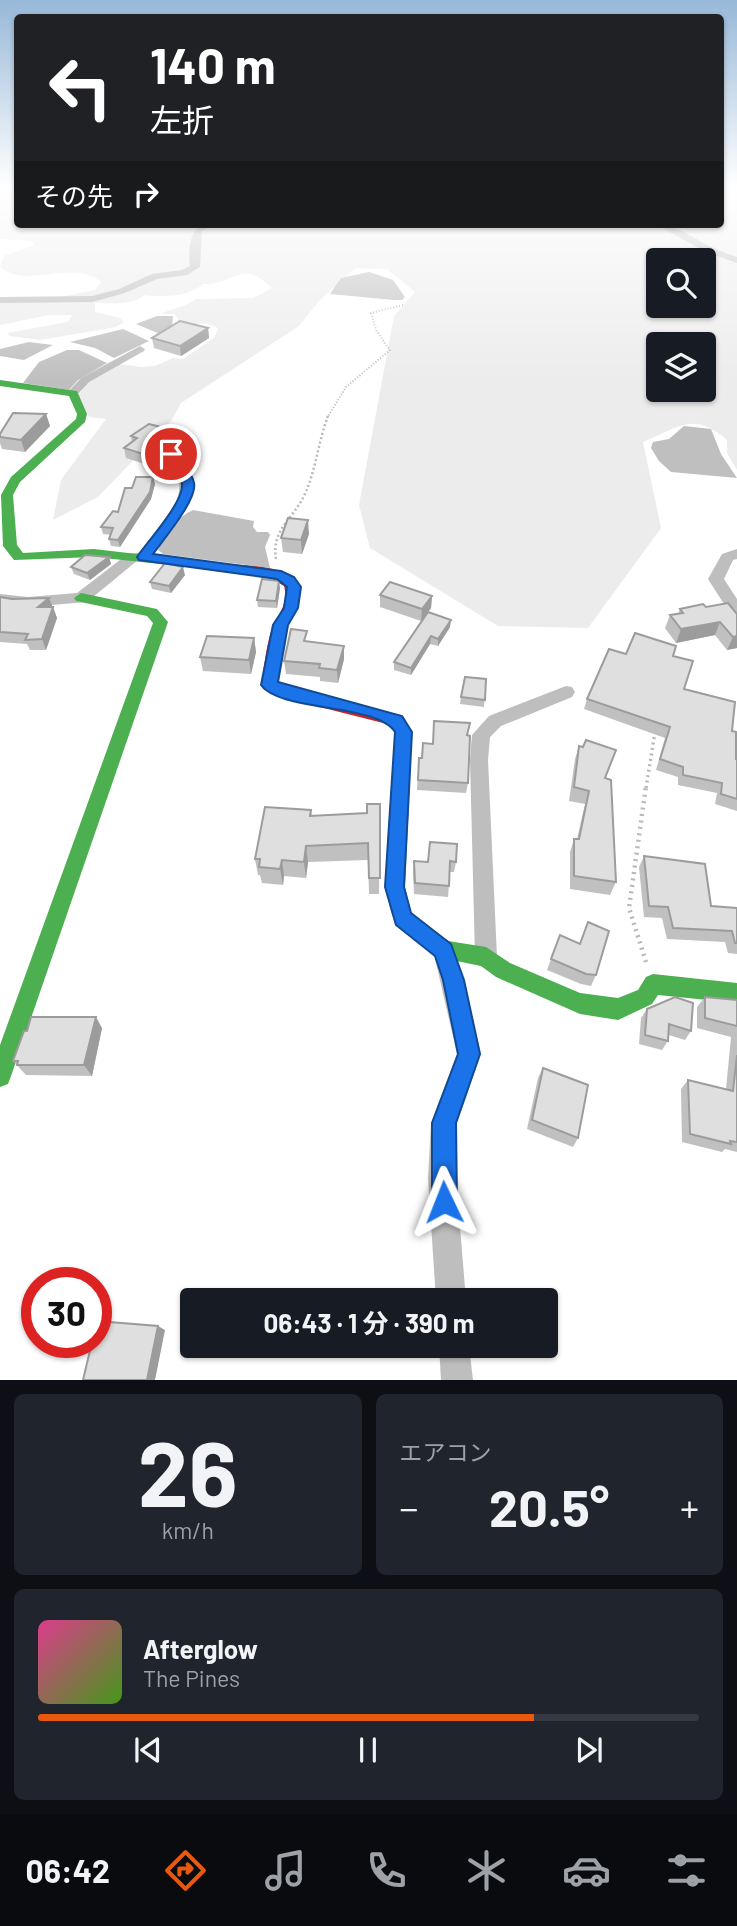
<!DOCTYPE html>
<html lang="ja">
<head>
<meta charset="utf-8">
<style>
  :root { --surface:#171b24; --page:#20242c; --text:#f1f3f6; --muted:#9ea1a6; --line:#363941; --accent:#ea580c }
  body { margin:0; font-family:Barlow,"Noto Sans JP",sans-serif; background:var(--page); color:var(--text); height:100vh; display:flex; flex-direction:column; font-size:26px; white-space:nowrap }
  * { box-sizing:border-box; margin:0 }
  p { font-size:23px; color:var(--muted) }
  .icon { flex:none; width:38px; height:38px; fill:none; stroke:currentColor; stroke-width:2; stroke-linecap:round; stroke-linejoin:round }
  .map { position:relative; height:1380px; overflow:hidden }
  .side { display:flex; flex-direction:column; gap:14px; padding:14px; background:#0d0f14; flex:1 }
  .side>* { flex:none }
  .guide { position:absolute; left:14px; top:14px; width:710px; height:214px; border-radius:7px; box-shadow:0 2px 5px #0004; background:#202124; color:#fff; overflow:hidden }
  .buttons { position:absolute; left:646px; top:248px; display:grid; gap:14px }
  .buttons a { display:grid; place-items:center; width:70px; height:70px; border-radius:7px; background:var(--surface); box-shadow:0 2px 5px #0004; font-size:35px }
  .speed { position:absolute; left:21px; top:1267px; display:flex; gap:14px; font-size:35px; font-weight:700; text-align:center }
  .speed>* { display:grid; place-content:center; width:91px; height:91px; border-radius:50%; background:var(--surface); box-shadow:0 2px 5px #0004; line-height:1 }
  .speed .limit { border:10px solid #d22; background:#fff; color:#111 }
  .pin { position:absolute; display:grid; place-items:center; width:60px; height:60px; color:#fff; margin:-30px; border:4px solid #fff; border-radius:50%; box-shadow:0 2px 7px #0007 }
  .me { position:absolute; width:77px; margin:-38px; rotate:358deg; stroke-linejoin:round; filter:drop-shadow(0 0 5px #0008) }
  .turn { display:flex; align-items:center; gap:24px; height:147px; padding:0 21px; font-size:32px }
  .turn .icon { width:91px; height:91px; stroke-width:2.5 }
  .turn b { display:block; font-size:49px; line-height:60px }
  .then { display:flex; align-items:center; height:66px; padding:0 21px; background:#0003; gap:14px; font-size:26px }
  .big { font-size:52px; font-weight:700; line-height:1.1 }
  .side .card { flex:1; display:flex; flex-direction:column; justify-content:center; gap:10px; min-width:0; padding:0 24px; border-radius:10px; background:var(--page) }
  .side .dial { align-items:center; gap:0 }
  .dial b { font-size:91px; line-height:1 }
  .song { display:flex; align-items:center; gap:21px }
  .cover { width:84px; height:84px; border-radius:10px; background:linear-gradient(135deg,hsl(330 70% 55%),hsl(100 70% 35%)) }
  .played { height:7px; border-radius:4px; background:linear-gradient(90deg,var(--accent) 75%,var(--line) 75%) }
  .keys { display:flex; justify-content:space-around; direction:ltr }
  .heat { display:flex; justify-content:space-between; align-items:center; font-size:38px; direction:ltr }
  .side .tiles { flex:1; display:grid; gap:14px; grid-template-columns:1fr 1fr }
  .card:last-child { grid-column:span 2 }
  .trip { position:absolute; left:180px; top:1288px; width:378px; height:70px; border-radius:7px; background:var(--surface); box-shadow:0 2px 5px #0004; font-weight:700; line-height:70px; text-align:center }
  .dock { display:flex; height:112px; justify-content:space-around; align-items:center; background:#090b0e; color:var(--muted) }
  .dock .icon { width:49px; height:49px }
  .dock .selected { color:var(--accent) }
  .dock b { font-size:32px; color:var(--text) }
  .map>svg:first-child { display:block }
</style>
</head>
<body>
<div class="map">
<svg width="737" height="1380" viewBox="0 0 737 1380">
  <rect width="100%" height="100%" fill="#fff"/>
  <path fill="#ececec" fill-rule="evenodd" d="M0,186H17L18,224H721V186H737V470L727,453V440C693,410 678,428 643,442L661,528L588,628L498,626L370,548L359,505L394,316L415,292L387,269L355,268L319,301L299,326L181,403L172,420L98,497L53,520L61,480L106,419L89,417L78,397L88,380L118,364L142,367L155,366L173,358L183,359L214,338L218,329C205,318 191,326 175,328L178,318L174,314H161C172,308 186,307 196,299L253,298L272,288C240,257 235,286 203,284C189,297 162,297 144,295C133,306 110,303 95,303V312L120,318L124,322L116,327L40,340L10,336L7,333L68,322L72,315H49L0,325V302L55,298L95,290L101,282C74,258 28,290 0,267L4,256L34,245L32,241L0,239ZM658,261H704V306H658ZM658,345H704V390H658Z"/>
  <g fill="#bfbfbf">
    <path d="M369,272L393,280L405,297L402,300H394L330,294L341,278Z"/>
    <path d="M157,316H173L172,328L160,334L136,324Z"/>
    <path d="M123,329L149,341L114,358L95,348L70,342Z"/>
    <path d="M29,342L53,345L24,360L0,356V349Z"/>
    <path d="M67,350H79L107,363L78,380L69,390L23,383L39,362Z"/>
    <path d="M684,426L711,429L721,454L737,478L671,472L659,461L651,448L653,442L669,439Z"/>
    <path d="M193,510L254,521L253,527L257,532H268L270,535L265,547L270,568L163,554L158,550C165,533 177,517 193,510Z"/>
  </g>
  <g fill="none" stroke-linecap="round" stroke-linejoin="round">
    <path stroke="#b9b9b9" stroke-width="2" stroke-dasharray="1 2" stroke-linecap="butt" d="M327,418L346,387L390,350L376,330L371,313L403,305"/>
    <path stroke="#b9b9b9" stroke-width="2.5" stroke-dasharray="2 2.5" stroke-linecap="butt" d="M276,559C271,530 293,519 304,496C316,471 318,442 328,416"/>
    <path stroke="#b9b9b9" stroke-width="3.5" stroke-dasharray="2 3.5" stroke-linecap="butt" d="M646,788L655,732"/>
    <path stroke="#b9b9b9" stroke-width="4.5" stroke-dasharray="2 4.5" stroke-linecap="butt" d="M646,962L629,908L646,786"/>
    <g fill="#bebebe" fill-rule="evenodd">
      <path d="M204,224H215L202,231L200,267L187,275L157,279L125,293L92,302L0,303V297L92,296L119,289L152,274L182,270L190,266C188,251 189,230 204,224Z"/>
      <path d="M655,224C677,224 692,238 711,247C719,251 728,254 737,257V263L706,252Z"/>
      <path d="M140,346L145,349L144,351L89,382L77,395L67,393L81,378Z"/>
      <path d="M157,445L178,457L195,485L184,511L149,560H138L87,602L28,607L0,604V594L28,597L77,593L129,553H139C159,527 198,493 169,462C164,456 156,454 151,449Z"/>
      <path d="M737,549V559L733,560L724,579L737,599V616L731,615L708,579L722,554Z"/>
      <path d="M566,686L572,687L575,692L572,697L501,726L490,737L488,760L497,957L494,965L486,968L478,965L475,957L470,760L472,735L489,716Z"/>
      <path d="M444,939L452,942L455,950L481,1054L457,1123L456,1178L466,1300H436L428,1178L431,1123L457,1054L433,950L436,942Z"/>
      <path d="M439,1346H469L473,1380H441Z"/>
    </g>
    <g fill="#4caf50" fill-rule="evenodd">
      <path d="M0,380L77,391L87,414L85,422L20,482L13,495L17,545L23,553L94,549L222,564L227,565L229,568L227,571L94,557L14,560L3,546L1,495L11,477L76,419L77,414L69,396L0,386Z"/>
      <path d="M81,593L157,609L168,622L11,1076L8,1084L0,1087V1045L153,623L147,616L76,601L74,598Z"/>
      <path d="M399,815L405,818L408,823L405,887L411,913L448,941L486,947L510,963L580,993L618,998L638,990L646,977L653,974L737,983V1003L658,995L652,1004L618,1020L580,1014L496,977L481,966L437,957L396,924C381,892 387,858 390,823L393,818Z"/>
    </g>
    <path fill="#c62828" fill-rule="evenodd" d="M222,564C244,566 300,563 300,595C301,609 290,617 286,629C281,646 280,665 277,682L403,716L412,732L408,823L405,828L399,831L393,828L390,823L396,732L391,725L280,697L263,689L261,685C264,670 265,654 269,639C273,620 290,606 284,586L269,577L217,571L215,568Z"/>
  </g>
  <g fill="#c0c0c0">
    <path d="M208,328L209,338L181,356L154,348L152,338Z"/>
    <path d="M46,414L50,426L25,452L2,449L0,443V434Z"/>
    <path d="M149,424L186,443L175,452L158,443L153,445L161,450L164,460L154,467L126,458L124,448L132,442L131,436Z"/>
    <path d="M153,477L155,484L151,499L120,547L111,546L109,539L111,535L103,534L101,527L118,512L132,488Z"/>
    <path d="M309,534L302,554L283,552L281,538Z"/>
    <path d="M109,557L111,564L90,580L74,574L71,567Z"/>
    <path d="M185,575L171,593L152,589L150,582Z"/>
    <path d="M280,588L277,608L258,607L257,600Z"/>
    <path d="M380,595L432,596L431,608L428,612L450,627L438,646L430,644L411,675L394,670V662L421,621L380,607Z"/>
    <path d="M0,597L12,599L49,598L57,618L46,650H30L27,644L0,642Z"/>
    <path d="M728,603L737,648L727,650L715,635L676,643L665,628L670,615L678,614L680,609L706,607Z"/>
    <path d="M254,638L256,652L251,674L203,671L200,657Z"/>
    <path d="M308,641L344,646V659L338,683L320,681V677L286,674L284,661Z"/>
    <path d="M626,654L673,656L684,689L732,731L736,759H737V811L715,804L717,793L678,785V777L656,770L665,738L584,709L587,699Z"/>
    <path d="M486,679L484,707L460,704L461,697Z"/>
    <path d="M468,735V783L466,793L417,790L419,758H422L433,744Z"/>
    <path d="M579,746L606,779L616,882L610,895L570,889V852L574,839H577L585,804L569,801L575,759Z"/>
    <path d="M380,804L379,894H369L368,860L308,862L306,878L284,876L283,885L262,883L260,875H258L255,859L311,810L312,816L367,813Z"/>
    <path d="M430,842L456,862L454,872H450L448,897L414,894L413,872L414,861L428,862Z"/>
    <path d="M644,856L711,906L737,908V954L728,953L725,942L667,939L662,918L644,917L639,867Z"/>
    <path d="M588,922L596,975L591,986L581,984L547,970L560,935L580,944Z"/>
    <path d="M705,997L737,1000V1152L725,1149L722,1152L682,1142L681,1089L688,1080L726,1089L731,1037L697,1028V1007Z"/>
    <path d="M647,1009L691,1031L685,1040L669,1035L668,1041L662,1050L639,1044L641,1018Z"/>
    <path d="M102,1028L92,1076L26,1075L13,1061Z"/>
    <path d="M543,1068L578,1138L573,1147L527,1129L538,1078Z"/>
  </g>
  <g fill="#9c9c9c">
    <path d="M208,328L209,338L181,356L180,346Z"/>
    <path d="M46,414L50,426L25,452L21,440Z"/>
    <path d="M156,433L158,443L150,447L147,441V437Z"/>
    <path d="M184,433L186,443L175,452L173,442Z"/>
    <path d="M161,450L164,460L154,467L152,457Z"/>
    <path d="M153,477L155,484L151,499L120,547L118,540Z"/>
    <path d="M308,520L309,534L302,554L301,540Z"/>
    <path d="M109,557L111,564L90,580L87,573Z"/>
    <path d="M183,567L185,575L171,593L169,586Z"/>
    <path d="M279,581L280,588L277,608L276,601Z"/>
    <path d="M432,596L431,608L421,621L422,609Z"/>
    <path d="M49,598L53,608L38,607Z"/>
    <path d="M53,607L57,618L46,650L42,639Z"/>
    <path d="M451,620L450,627L438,646V639Z"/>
    <path d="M720,622L715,635L676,643L681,629Z"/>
    <path d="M431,636L430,644L411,675V668Z"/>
    <path d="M737,636V648L727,650L733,637Z"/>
    <path d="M254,638L256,652L251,674L249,660Z"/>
    <path d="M344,646V659L338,683L337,670Z"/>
    <path d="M306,846L308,862L306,878L304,862Z"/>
    <path d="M282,860L284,876L283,885L280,869Z"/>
    <path d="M96,1017L102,1028L92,1076L84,1065Z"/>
    <path d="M158,1326L165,1330L155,1380H147Z"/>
  </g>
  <g fill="#dfdfdf" stroke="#9c9c9c" stroke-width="2">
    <path d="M180,321L208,328L180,346L152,338Z"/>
    <path d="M13,413L46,414L21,440L0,437V434Z"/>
    <path d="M149,424L184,433L173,442L156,433L147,437V441L161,450L152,457L124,448L137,438L131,436Z"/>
    <path d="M136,477H153L150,492L118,540L109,539L113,528L101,527L113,511L118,512L125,488H132Z"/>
    <path d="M288,518L308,520L301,540L281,538Z"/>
    <path d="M85,555L109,557L87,573L71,567Z"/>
    <path d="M165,563L183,567L169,586L150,582Z"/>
    <path d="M262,579L279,581L276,601L257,600Z"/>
    <path d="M390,582L432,596L422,609L380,595Z"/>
    <path d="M0,597L12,599L49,598L38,607H53L42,639L25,640L28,634L0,632Z"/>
    <path d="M728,603L737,614V636L733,637L720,622L681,629L670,615L683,613L680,609L703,604L706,607Z"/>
    <path d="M428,612L451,620L438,639L431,636L411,668L394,662Z"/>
    <path d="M291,629L307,631L304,641L344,646L337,670L319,668L320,664L284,661Z"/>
    <path d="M635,633L676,646L673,656L693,661L684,689L735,702L732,731L736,732V759H737V799L721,794L722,783L683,775V767L660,759L670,727L587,699L609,649L626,654Z"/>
    <path d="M207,636L254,638L249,660L200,657Z"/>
    <path d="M465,677L486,679L485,700L461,697Z"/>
    <path d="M434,721L470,723L467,735L470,736L468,783L418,780L419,758H422L423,743L433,744Z"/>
    <path d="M586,740L616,750L605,778L611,780L616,882L574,876V839H579L589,791L574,787L579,746L583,747Z"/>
    <path d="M367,804H380V878H369L368,843L306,846L304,862L282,860L280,869L259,867L260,859H255L265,807L311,810L310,816L367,813Z"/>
    <path d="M430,842L457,844L456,862L450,861L449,886L415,883L414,861L428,862Z"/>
    <path d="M644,856L705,864L711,906L737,908V943H735L732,931L673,928L668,907L649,906Z"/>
    <path d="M588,922L609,931L596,975L586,974L551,959L560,935L580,944Z"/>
    <path d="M675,997L693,1003L691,1031L669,1024L668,1041L645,1035L647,1009Z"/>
    <path d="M705,997L737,1000V1026L705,1018Z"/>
    <path d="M31,1017H96L84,1065H17L18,1061H13L24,1031H27Z"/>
    <path d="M737,1055V1142L730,1141L731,1144L690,1134L688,1080L733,1091Z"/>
    <path d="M543,1068L588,1085L578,1138L532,1120Z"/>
    <path d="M97,1321L158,1326L147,1380H83L92,1342H96Z"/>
  </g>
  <linearGradient id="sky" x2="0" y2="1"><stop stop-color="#97b8d8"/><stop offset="0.49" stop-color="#fff"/><stop offset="1" stop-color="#fff" stop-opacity="0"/></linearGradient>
  <rect width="737" height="380" fill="url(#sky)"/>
  <path fill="#1a73e8" stroke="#114b97" stroke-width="2" d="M167,452L177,454C182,462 193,474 194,483C198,499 163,540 153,554L281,571L294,577L301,587L298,608L288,625L278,682L402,716L412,732L404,887L411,913L451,944L464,980L480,1054L456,1123L457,1202L453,1211L444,1215L435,1211L432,1202V1123L458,1054L443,980L435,956L396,925L385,887L395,732C377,703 280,712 261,685L273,625L284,608L287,587L277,579L139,560L137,557C148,541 184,502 182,484C181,475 170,463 165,454Z"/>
</svg>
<div class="buttons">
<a><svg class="icon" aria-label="search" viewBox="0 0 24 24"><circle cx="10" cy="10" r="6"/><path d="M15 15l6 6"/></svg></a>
<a><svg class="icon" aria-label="layers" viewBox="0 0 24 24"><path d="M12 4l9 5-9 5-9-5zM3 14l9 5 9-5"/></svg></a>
</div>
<div class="speed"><div class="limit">30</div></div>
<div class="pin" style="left:171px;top:454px;background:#d93025"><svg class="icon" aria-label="arrive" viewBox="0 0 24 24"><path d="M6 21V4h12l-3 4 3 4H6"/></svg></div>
<svg class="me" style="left:444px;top:1202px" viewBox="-20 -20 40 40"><path d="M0-17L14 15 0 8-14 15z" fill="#1a73e8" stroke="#fff" stroke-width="4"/></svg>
<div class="trip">06:43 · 1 分 · 390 m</div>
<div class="guide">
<div class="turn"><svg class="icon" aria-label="left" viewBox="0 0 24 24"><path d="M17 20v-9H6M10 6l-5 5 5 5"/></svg><div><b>140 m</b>左折</div></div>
<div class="then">その先<svg class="icon" aria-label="right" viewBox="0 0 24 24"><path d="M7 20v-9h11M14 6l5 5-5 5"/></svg></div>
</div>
</div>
<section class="side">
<div class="tiles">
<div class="card dial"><b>26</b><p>km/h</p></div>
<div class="card"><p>エアコン</p>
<div class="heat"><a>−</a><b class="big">20.5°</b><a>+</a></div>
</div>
<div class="card">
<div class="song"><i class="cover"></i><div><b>Afterglow</b><p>The Pines</p></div></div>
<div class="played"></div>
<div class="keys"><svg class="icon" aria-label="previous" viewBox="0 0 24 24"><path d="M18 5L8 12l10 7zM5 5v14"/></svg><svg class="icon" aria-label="pause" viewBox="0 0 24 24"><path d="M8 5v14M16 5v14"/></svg><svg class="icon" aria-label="next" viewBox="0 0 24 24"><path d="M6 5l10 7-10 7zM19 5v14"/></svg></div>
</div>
</div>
</section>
<nav class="dock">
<b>06:42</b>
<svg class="icon selected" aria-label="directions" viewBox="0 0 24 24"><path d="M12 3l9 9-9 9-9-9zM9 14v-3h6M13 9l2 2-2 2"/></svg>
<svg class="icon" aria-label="music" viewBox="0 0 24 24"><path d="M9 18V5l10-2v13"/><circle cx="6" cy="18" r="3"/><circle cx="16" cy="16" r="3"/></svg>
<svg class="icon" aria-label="phone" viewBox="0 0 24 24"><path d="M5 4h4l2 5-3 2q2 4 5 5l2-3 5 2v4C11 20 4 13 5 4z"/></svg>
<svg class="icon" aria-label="climate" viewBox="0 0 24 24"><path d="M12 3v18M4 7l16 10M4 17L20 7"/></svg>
<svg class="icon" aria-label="car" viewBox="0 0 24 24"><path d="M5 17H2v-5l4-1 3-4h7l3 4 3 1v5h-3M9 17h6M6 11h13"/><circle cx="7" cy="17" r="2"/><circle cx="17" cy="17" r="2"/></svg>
<svg class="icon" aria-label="filters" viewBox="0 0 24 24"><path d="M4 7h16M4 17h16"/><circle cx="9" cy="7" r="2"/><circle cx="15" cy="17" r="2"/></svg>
</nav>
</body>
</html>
